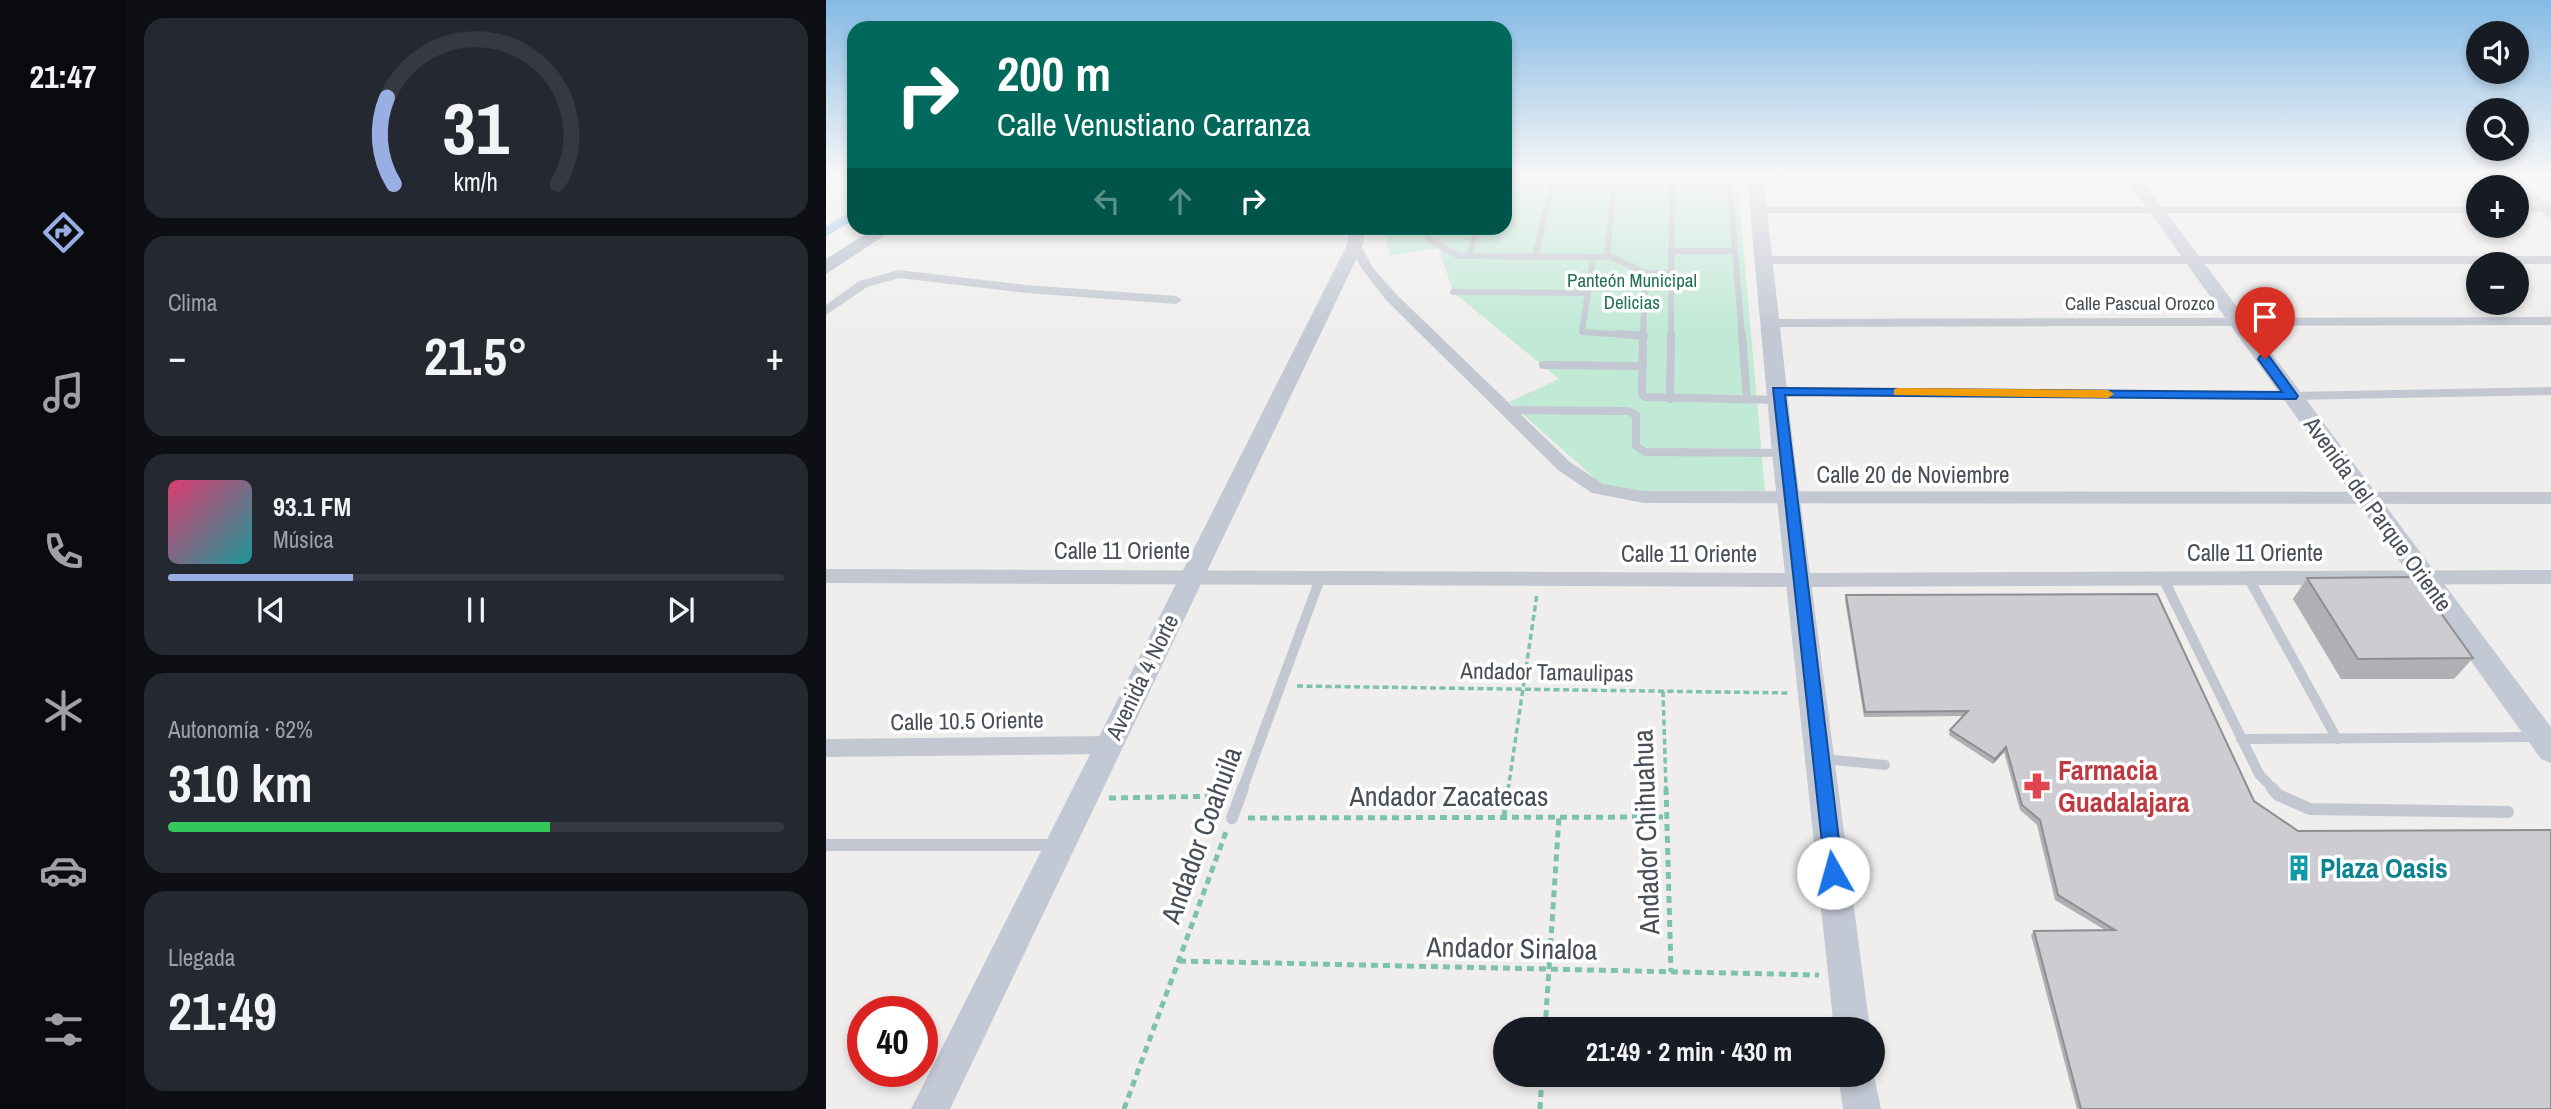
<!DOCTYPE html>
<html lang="es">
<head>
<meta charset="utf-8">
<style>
  :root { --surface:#171b24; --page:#242831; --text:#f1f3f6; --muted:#9ea1a6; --line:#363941; --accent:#99aee2 }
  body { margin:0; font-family:"Archivo Narrow",sans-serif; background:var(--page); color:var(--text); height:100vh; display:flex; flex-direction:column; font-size:26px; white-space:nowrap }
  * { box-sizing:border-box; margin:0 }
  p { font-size:23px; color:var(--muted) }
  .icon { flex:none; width:38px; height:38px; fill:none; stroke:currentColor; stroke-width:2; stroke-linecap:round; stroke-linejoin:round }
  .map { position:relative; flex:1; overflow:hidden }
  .details { display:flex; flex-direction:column; gap:18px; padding:18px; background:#0d0f14; width:700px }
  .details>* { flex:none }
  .top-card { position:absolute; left:21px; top:21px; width:665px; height:214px; border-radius:21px; box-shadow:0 4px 10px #0003; background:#00695c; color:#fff; overflow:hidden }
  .tools { position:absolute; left:1640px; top:21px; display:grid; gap:14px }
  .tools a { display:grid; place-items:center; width:63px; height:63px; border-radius:50%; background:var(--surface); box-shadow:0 4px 10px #0003; font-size:35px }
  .speed { position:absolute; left:21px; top:996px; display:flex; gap:14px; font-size:35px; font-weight:700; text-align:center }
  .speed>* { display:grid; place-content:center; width:91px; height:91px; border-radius:50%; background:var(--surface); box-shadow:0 4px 10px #0003; line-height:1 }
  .speed .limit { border:10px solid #d22; background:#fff; color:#111 }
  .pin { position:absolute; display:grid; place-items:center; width:60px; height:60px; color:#fff; margin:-72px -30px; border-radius:50% 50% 50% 0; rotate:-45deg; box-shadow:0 0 7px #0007 }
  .pin .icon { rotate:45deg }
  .me { position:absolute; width:77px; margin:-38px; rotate:353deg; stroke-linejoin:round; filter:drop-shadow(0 0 5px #0008) }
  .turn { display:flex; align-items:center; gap:24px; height:147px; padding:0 35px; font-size:32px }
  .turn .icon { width:91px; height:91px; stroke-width:2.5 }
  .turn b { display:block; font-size:49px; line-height:60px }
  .lanes { display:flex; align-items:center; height:66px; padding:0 35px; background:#0003; justify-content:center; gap:35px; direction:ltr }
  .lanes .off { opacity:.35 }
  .big { font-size:52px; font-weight:800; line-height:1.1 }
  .details .card { flex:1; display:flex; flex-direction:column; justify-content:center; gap:10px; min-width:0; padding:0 24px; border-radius:21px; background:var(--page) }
  .details .dial { align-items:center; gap:0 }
  .dial svg { height:182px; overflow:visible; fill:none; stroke:var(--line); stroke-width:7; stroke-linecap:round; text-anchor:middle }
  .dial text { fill:var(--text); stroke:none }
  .song { display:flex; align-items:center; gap:21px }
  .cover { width:84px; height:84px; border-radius:10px; background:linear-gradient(135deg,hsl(340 70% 55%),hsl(180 70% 35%)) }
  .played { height:7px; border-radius:4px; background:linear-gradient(90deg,var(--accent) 30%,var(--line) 30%) }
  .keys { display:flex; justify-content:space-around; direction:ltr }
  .heat { display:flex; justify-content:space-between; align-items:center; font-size:38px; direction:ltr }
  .charge { height:10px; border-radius:5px; background:linear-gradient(90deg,#34c759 62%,var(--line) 0) }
  .trip { position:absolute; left:667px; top:1017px; width:392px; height:70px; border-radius:35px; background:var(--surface); box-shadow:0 4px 10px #0003; font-weight:800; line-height:70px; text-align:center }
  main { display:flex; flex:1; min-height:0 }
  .tab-bar { display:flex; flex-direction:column; width:126px; justify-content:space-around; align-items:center; background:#090b0e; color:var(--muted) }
  .tab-bar .icon { width:49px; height:49px }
  .tab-bar .on { color:var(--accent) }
  .tab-bar b { font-size:32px; color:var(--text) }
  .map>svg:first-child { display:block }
</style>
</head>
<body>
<main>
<nav class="tab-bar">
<b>21:47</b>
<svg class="icon on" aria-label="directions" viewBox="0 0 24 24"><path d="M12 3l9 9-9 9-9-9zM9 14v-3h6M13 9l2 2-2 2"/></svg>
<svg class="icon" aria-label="music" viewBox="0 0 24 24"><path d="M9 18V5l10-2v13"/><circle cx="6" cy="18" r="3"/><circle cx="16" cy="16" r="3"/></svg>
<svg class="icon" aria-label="phone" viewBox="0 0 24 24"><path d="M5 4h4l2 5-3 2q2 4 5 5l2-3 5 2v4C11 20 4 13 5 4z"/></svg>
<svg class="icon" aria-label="climate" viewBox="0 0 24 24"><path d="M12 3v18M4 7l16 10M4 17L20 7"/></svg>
<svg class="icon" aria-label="car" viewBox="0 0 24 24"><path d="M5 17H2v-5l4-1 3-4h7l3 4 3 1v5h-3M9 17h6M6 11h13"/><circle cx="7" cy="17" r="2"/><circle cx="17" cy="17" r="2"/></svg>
<svg class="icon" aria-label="filters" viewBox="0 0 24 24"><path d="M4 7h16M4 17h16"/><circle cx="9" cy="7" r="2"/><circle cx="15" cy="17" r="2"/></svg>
</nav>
<section class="details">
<div class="card dial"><svg viewBox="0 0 100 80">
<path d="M14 69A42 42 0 1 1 86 69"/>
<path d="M14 69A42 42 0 0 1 11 31" stroke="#99aee2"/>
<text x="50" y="56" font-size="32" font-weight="700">31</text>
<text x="50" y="72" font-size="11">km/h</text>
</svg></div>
<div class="card"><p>Clima</p>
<div class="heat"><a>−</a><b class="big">21.5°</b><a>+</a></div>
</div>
<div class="card">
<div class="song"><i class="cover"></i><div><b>93.1 FM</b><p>Música</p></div></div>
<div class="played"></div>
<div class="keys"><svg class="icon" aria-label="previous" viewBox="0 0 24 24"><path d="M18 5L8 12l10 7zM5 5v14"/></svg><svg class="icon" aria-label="pause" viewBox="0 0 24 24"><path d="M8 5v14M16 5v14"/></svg><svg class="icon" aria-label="next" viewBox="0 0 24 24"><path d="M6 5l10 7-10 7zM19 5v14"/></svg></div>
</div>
<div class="card"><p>Autonomía · 62%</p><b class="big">310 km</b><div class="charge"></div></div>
<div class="card"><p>Llegada</p><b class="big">21:49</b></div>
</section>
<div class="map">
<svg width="1725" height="1109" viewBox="0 0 1725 1109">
  <rect width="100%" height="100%" fill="#f0eeed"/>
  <path fill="#c0e9d6" d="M679,176H911L939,491H783L683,402L733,379L627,292L613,248L564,256L557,228H679Z"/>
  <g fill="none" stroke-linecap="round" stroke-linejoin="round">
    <path fill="#92c4e1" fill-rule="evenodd" d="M28,210V220L0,236V226Z"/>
    <g stroke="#7dc2ab" stroke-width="3.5" stroke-dasharray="6 3.5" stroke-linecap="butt">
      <path d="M471,686L964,693"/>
      <path d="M837,691L840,790"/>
      <path d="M682,790L711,594"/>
    </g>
    <g stroke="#7dc2ab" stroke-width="5" stroke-dasharray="7 5" stroke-linecap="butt">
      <path d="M840,788L845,972"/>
      <path d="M283,798L398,796"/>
      <path d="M678,817L682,788"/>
      <path d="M422,818L840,817"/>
      <path d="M353,961L993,975"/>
      <path d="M719,1029L733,817"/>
      <path d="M298,1109L400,832"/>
      <path d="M714,1109L716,1074"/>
    </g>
    <g stroke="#c2c7d1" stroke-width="6">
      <path d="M903,176L916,336"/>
      <path d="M600,228L603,240L633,256L786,257L819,273H845"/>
      <path d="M845,251H909"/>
      <path d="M643,256L651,228"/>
      <path d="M709,257L728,176"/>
      <path d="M781,257L789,176"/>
      <path d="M766,265L756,332L818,336"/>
      <path d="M627,292L761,293"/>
      <path d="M817,336L819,273"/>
      <path d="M845,336L846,176"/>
    </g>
    <g stroke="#c2c7d1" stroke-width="8">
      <path d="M794,334L818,336"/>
      <path d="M817,334L816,394L819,397L953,400"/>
      <path d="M916,334L921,400"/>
      <path d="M717,365L817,366"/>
      <path d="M844,399L845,334"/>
      <path d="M682,410L802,411L810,415V446L819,452L955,453"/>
    </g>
    <g stroke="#c2c7d1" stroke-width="10">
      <path d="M1422,577L1511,739"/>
      <path d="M1337,578L1433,774L1448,790"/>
      <path d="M1415,739L1710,737"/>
      <path d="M998,759L1059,765"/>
      <path d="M416,790L495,576"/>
    </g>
    <g stroke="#c2c7d1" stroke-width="12">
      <path d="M1446,788L1452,795L1484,809L1682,812"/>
      <path d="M406,818L417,788"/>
      <path d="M0,845H229"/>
    </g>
    <g fill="#c2c7d1" fill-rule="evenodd">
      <rect x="1690" y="206" width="35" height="6"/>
      <path d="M1652,207V213H933L927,210L933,207Z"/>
      <path d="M525,242H533L547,268L570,294L744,462L777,484L818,491L1725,492V504L818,503L766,493L732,470L560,300L536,269L523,245Z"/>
      <path d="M1725,256V264H937L931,260L937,256Z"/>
      <path d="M73,270L200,285L350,296L356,300L350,304L200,293L73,278L41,287L0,315V305L33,281Z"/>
      <path d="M1725,317V325L944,327L937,323L944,319Z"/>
      <path d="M952,387L1466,392L1725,387V395L1466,400L947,394V388Z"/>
      <path d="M0,569L974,573L1725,570V584L974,587L0,583Z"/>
      <path d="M282,736L289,739L292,745L289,751L282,754L0,757V739Z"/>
    </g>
    <g fill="#c2c8d4" fill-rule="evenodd">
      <path d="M921,176H937L968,453L1044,1029H1008L946,453Z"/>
      <path d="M1298,176H1313L1725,727V763L1715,759Z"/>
      <path d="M1690,183L1725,206V219L1690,196V187H1683Z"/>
      <path d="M523,228H539L537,245L124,1109H85L521,245Z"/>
      <path d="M1046,1066L1055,1109H1017L1012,1074H1046Z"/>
    </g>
    <path fill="#b0b9c9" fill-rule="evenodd" d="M49,228H70L0,274V259Z"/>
    <path stroke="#b0b2b7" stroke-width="3.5" d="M0,185L14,176"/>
  </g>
  <g fill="#afafb4">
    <path d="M1481,578L1647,658L1628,679H1515L1467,599Z"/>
    <path d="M1020,595L1428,801L1725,1109H1251L1205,935L1208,931L1279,930L1229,900L1211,825L1194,810L1178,752L1167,764L1123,735L1124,730L1137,716L1038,717L1019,600Z"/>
  </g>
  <path fill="#8f8f92" d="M1180,747L1178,752L1167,764L1169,759Z"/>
  <g fill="#ccccd1" stroke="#8f8f92" stroke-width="2">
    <path d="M1589,577L1647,658L1532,659L1481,578Z"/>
    <path d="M1331,594L1428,801L1472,831L1725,830V1109H1255L1208,931L1289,930L1232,895L1214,820L1196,805L1180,747L1169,759L1124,730L1142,711L1039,712L1020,595Z"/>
  </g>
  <linearGradient id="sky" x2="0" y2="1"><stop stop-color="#85bae5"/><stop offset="0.53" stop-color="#f8f7f7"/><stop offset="1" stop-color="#f8f7f7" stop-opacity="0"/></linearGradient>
  <rect width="1725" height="332" fill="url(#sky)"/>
  <path fill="#1a73e8" stroke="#114b97" stroke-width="2" d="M1434,356H1443L1472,396L1470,399L959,395L1017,873L1014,880L1007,883L1000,880L947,388L1456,392L1432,359Z"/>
  <path fill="#f59e0b" d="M1073,388L1282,390L1288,394L1282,398L1068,395V389Z"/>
  <defs>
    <g id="pharmacy-bare" transform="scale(2.1)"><path d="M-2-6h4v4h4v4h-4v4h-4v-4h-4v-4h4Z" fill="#e0444e" stroke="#fff" stroke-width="2.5" paint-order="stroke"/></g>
    <g id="building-bare" transform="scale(2.1)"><path d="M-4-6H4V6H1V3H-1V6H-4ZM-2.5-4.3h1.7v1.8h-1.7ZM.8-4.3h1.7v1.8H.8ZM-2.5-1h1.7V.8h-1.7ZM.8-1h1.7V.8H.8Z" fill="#0f9aa8" stroke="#fff" stroke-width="2.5" paint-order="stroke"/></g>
  </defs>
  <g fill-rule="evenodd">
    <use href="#pharmacy-bare" x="1211" y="786"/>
    <use href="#building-bare" x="1473" y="868"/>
  </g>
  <g text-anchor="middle" stroke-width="7" stroke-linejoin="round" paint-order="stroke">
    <g font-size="19" fill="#217156" stroke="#fff">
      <text x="806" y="287">Panteón Municipal<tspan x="806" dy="22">Delicias</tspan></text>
    </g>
    <g font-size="19" fill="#484e58" stroke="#fff">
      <text x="1314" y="310">Calle Pascual Orozco</text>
    </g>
    <g font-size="23" fill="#484e58" stroke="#fff">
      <text x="1087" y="483">Calle 20 de Noviembre</text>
      <text transform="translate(1552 514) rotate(54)" y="8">Avenida del Parque Oriente</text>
      <text x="296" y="559">Calle 11 Oriente</text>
      <text x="1429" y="561">Calle 11 Oriente</text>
      <text x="863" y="562">Calle 11 Oriente</text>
      <text transform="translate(721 672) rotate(1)" y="8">Andador Tamaulipas</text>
      <text transform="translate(316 677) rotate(-64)" y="8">Avenida 4 Norte</text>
      <text transform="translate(141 721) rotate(-1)" y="8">Calle 10.5 Oriente</text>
    </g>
    <g font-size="28" font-weight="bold" fill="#be3a42" stroke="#fff" text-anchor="start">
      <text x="1232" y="780">Farmacia<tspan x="1232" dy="32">Guadalajara</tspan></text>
    </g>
    <g font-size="28" fill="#484e58" stroke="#fff">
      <text x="623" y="806">Andador Zacatecas</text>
      <text transform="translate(820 832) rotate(-92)" y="10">Andador Chihuahua</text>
      <text transform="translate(375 835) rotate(-70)" y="10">Andador Coahuila</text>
      <text transform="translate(686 948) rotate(1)" y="10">Andador Sinaloa</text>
    </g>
    <g font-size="28" font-weight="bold" fill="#0d838f" stroke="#fff" text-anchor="start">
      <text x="1494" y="878">Plaza Oasis</text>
    </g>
  </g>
</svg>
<div class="tools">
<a><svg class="icon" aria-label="sound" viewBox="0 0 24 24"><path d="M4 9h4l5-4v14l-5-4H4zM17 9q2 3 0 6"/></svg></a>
<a><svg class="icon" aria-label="search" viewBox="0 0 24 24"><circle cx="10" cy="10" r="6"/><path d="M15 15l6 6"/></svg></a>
<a>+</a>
<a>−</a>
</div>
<div class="speed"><div class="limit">40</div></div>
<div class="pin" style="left:1439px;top:359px;background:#d93025"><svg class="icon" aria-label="arrive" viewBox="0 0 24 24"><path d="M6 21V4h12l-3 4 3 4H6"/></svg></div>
<svg class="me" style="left:1007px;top:873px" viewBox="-20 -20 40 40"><circle r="19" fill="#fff"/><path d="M0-13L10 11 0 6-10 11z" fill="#1a73e8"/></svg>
<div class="trip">21:49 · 2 min · 430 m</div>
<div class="top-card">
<div class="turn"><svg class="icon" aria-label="right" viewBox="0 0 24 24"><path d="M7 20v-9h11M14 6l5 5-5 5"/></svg><div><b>200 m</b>Calle Venustiano Carranza</div></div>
<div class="lanes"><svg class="icon off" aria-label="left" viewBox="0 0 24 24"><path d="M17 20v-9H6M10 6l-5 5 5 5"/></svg><svg class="icon off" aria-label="ahead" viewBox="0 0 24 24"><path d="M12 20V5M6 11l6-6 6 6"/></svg><svg class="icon" aria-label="right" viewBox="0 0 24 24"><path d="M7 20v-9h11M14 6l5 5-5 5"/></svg></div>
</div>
</div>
</main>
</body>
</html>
